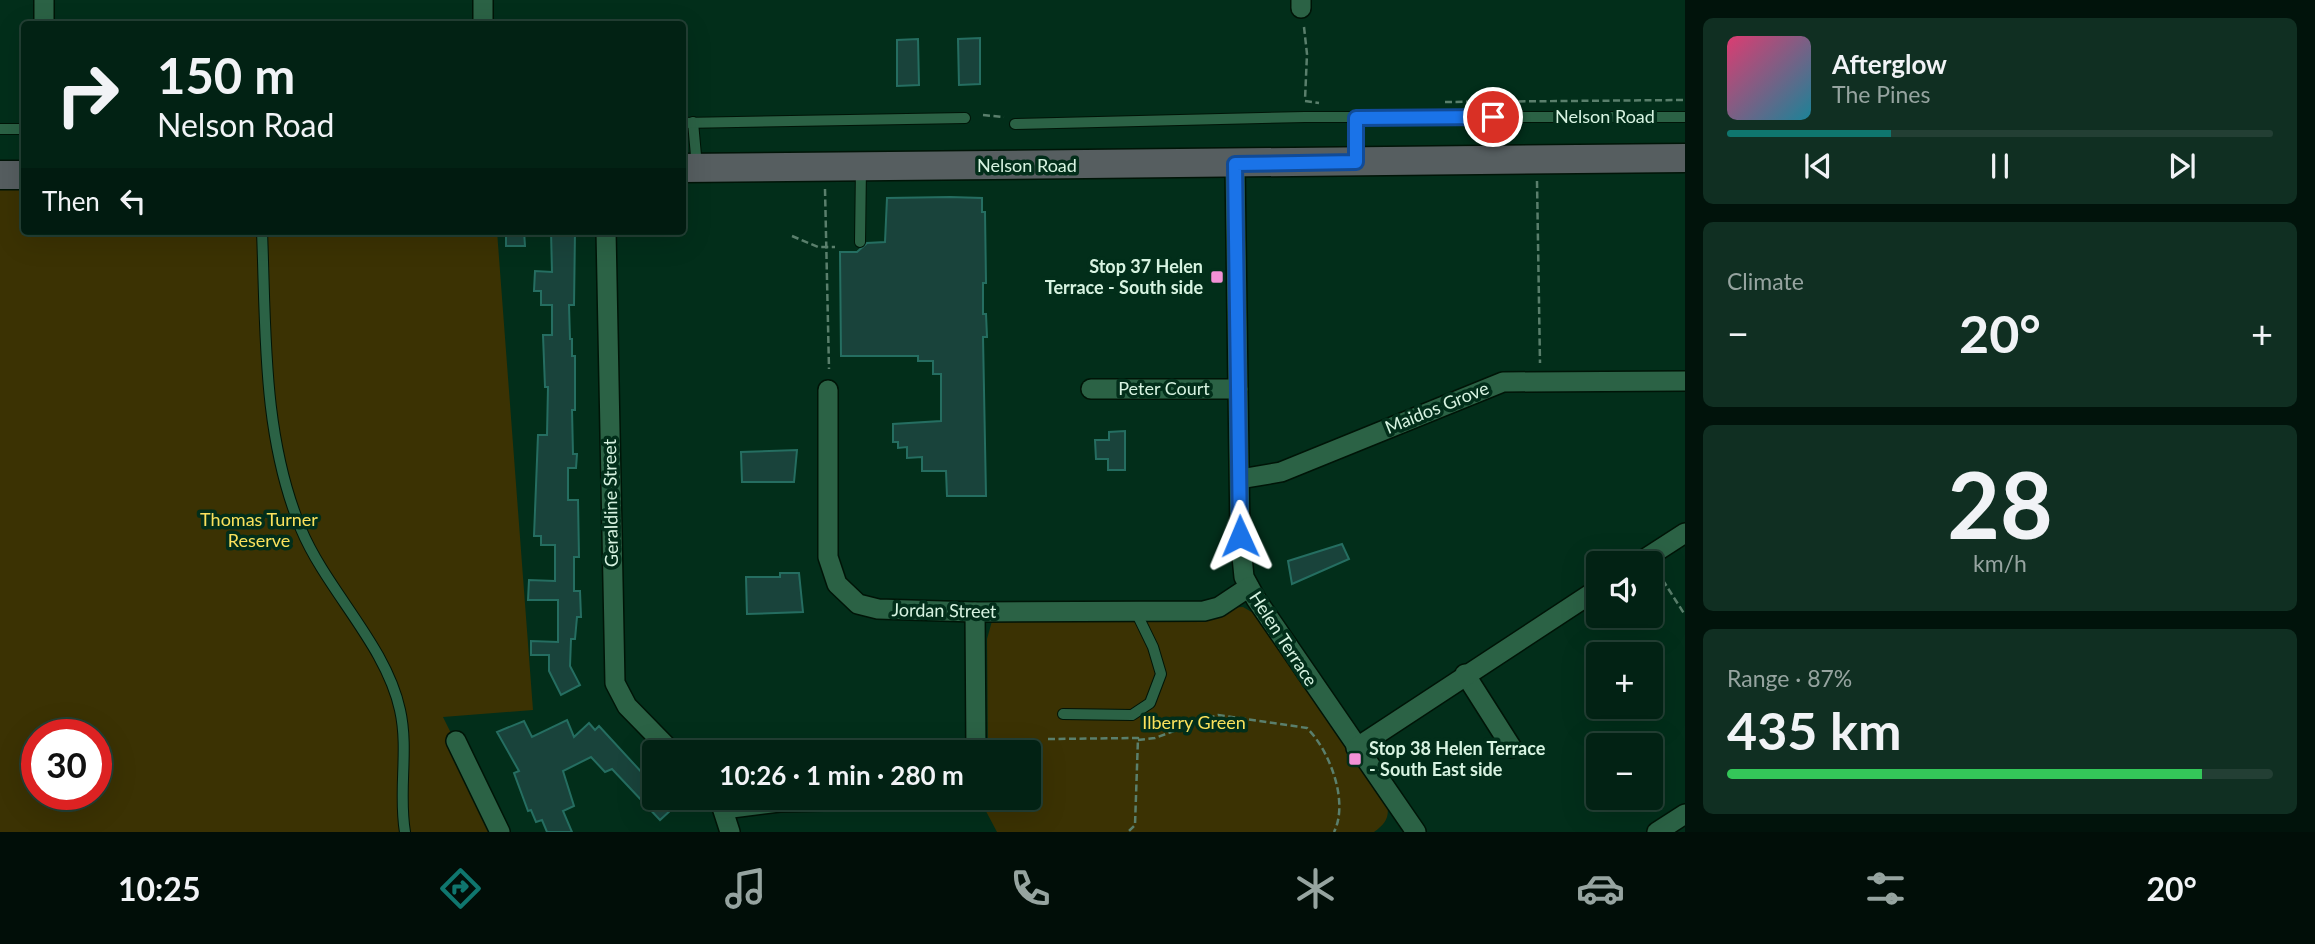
<!DOCTYPE html>
<html lang="en">
<head>
<meta charset="utf-8">
<style>
  :root { --surface:#022214; --page:#102f22; --text:#f1f3f6; --muted:#96a4a0; --line:#233f34; --accent:#0f766e }
  body { margin:0; font-family:Lato,sans-serif; background:var(--page); color:var(--text); height:100vh; display:flex; flex-direction:column; font-size:26px; white-space:nowrap }
  * { box-sizing:border-box; margin:0 }
  p { font-size:23px; color:var(--muted) }
  .icon { flex:none; width:38px; height:38px; fill:none; stroke:currentColor; stroke-width:2; stroke-linecap:round; stroke-linejoin:round }
  .map { position:relative; flex:1; overflow:hidden }
  .drawer { display:flex; flex-direction:column; gap:18px; padding:18px; background:#01130b; width:630px }
  .drawer>* { flex:none }
  .hud { position:absolute; left:21px; top:21px; width:665px; height:214px; border-radius:7px; box-shadow:0 7px 28px #0002,0 0 0 2px var(--line); background:#022214; color:var(--text); overflow:hidden }
  .buttons { position:absolute; left:1586px; top:551px; display:grid; gap:14px }
  .buttons a { display:grid; place-items:center; width:77px; height:77px; border-radius:7px; background:var(--surface); box-shadow:0 7px 28px #0002,0 0 0 2px var(--line); font-size:35px }
  .speed { position:absolute; left:21px; top:719px; display:flex; gap:14px; font-size:35px; font-weight:700; text-align:center }
  .speed>* { display:grid; place-content:center; width:91px; height:91px; border-radius:50%; background:var(--surface); box-shadow:0 7px 28px #0002,0 0 0 2px var(--line); line-height:1 }
  .speed .limit { border:10px solid #d22; background:#fff; color:#111 }
  .pin { position:absolute; display:grid; place-items:center; width:60px; height:60px; color:#fff; margin:-30px; border:4px solid #fff; border-radius:50%; box-shadow:0 2px 7px #0007 }
  .me { position:absolute; width:77px; margin:-38px; rotate:359deg; stroke-linejoin:round; filter:drop-shadow(0 0 5px #0008) }
  .turn { display:flex; align-items:center; gap:24px; height:147px; padding:0 21px; font-size:32px }
  .turn .icon { width:91px; height:91px; stroke-width:2.5 }
  .turn b { display:block; font-size:49px; line-height:60px }
  .then { display:flex; align-items:center; height:66px; padding:0 21px; background:#0003; gap:14px; font-size:26px }
  .big { font-size:52px; font-weight:700; line-height:1.1 }
  .drawer .tile { flex:1; display:flex; flex-direction:column; justify-content:center; gap:10px; min-width:0; padding:0 24px; border-radius:10px; background:var(--page) }
  .drawer .dial { align-items:center; gap:0 }
  .dial b { font-size:91px; line-height:1 }
  .song { display:flex; align-items:center; gap:21px }
  .cover { width:84px; height:84px; border-radius:10px; background:linear-gradient(135deg,hsl(340 70% 55%),hsl(190 70% 35%)) }
  .played { height:7px; border-radius:4px; background:linear-gradient(90deg,var(--accent) 30%,var(--line) 30%) }
  .keys { display:flex; justify-content:space-around; direction:ltr }
  .heat { display:flex; justify-content:space-between; align-items:center; font-size:38px; direction:ltr }
  .charge { height:10px; border-radius:5px; background:linear-gradient(90deg,#34c759 87%,var(--line) 0) }
  .trip { position:absolute; left:642px; top:740px; width:399px; height:70px; border-radius:7px; background:var(--surface); box-shadow:0 7px 28px #0002,0 0 0 2px var(--line); font-weight:700; line-height:70px; text-align:center }
  .tabs { display:flex; height:112px; justify-content:space-around; align-items:center; background:#010e08; color:var(--muted) }
  .tabs .icon { width:49px; height:49px }
  .tabs .active { color:var(--accent) }
  .tabs b { font-size:32px; color:var(--text) }
  main { display:flex; flex:1; min-height:0 }
  .map>svg:first-child { display:block }
</style>
</head>
<body>
<main>
<div class="map">
<svg width="1685" height="832" viewBox="0 0 1685 832">
  <rect width="100%" height="100%" fill="#022e1a"/>
  <g fill="#3b3203" fill-rule="evenodd">
    <path d="M0,183L24,184V231H497L533,710L443,717L500,832H0ZM37,735H96V794H37Z"/>
    <path d="M1243,607L1255,614L1387,803C1390,818 1385,824 1374,832H997L979,798H1029V752H988L987,639L992,621Z"/>
  </g>
  <g fill="#19433b" stroke="#256e61" stroke-width="2">
    <path d="M980,38V84L959,85L958,39Z"/>
    <path d="M918,39L919,85L897,86V40Z"/>
    <path d="M950,197L982,198V212H985L986,283H983V314H986L987,337H983L986,496H947L946,471H922V457L907,458V447L898,448V442H893V424L941,421V374H933V361H918V356H841L840,252H857L867,243L885,242L887,198Z"/>
    <path d="M506,231H524L525,246H506Z"/>
    <path d="M551,231H575L574,305H569L570,339H572V356H575V410H572L573,454H577L576,468H568V500H578L579,557H574V591H580L581,617H577L575,639H571L570,666L580,685L561,695L549,671V655H531V641L558,642V600H528L529,580L555,581V545H541V536H534L538,435H547L548,387H545L543,335H552V305H541V291H534L535,271L552,272Z"/>
    <path d="M1125,431V470H1108V459H1096L1095,440H1109V432Z"/>
    <path d="M797,450L794,482H742L741,452Z"/>
    <path d="M1342,544L1349,559L1292,584L1288,561Z"/>
    <path d="M780,573H799L803,612L747,614L746,577H780Z"/>
    <path d="M567,720L574,737L589,723L595,730L599,726L645,776L654,767V798H684L660,820L612,769L605,772L591,757L563,771L574,806L563,811L572,832H547L542,820L536,822L531,810L528,811L514,773L519,771L497,732L524,721L532,737Z"/>
  </g>
  <g fill="none" stroke-linecap="round" stroke-linejoin="round">
    <g stroke="#001407" stroke-width="12">
      <g id="lane">
        <path d="M1356,118V159"/>
        <path d="M693,122L697,167"/>
        <path d="M682,123L965,118"/>
        <path d="M1015,124L1305,117H1685"/>
        <path d="M0,129H24"/>
        <path d="M262,231C266,331 262,435 301,529C327,591 386,645 400,710C409,750 398,792 405,832"/>
        <path d="M860,242L861,167"/>
        <path d="M1063,714L1132,715L1150,703L1161,674L1153,647L1136,612"/>
      </g>
    </g>
    <g stroke="#001407" stroke-width="22">
      <g id="street">
        <path d="M44,0V24"/>
        <path d="M483,0V24"/>
        <path d="M1301,8V0"/>
        <path d="M1235,165L1240,536L1244,577L1256,599L1416,832"/>
        <path d="M606,231L615,683L627,706L672,752"/>
        <path d="M1091,389H1238"/>
        <path d="M828,390V557L837,584L858,604L878,609L975,612L1204,611L1219,607L1249,587"/>
        <path d="M1240,479L1281,472L1503,382L1685,381"/>
        <path d="M1637,564L1685,533"/>
        <path d="M975,612L976,752"/>
        <path d="M1465,674L1512,748"/>
        <path d="M456,741L500,832"/>
        <path d="M1356,748L1598,589"/>
        <path d="M719,798L730,832"/>
        <path d="M724,809L779,802L958,798"/>
        <path d="M1657,832L1685,814"/>
      </g>
    </g>
    <g stroke="#001407" stroke-width="31">
      <g id="secondary">
        <path d="M682,168L1685,158"/>
        <path d="M0,175H24"/>
      </g>
    </g>
    <g stroke="#5a7f6c" stroke-width="2.5" stroke-dasharray="7 3.5" stroke-linecap="butt">
      <path d="M1304,27L1307,54L1305,100"/>
      <path d="M1305,101L1319,103"/>
      <path d="M1445,102L1685,100"/>
      <path d="M983,115L1004,117"/>
      <path d="M1537,181L1540,363"/>
      <path d="M825,189L829,369"/>
      <path d="M792,236L818,247H835"/>
      <path d="M1657,571L1685,615"/>
      <path d="M1048,739L1138,738L1135,825L1128,832"/>
      <path d="M1138,740L1155,738L1218,715L1307,728C1330,751 1349,802 1334,832"/>
    </g>
    <use href="#lane" stroke="#2b6245" stroke-width="10"/>
    <use href="#street" stroke="#2b6245" stroke-width="19"/>
    <use href="#secondary" stroke="#565e60" stroke-width="28"/>
  </g>
  <g fill="none" stroke-linecap="round" stroke-linejoin="round">
    <g stroke="#114b97" stroke-width="18">
      <path id="route" d="M1240,536L1235,164L1356,162V118L1493,117"/>
    </g>
    <use href="#route" stroke="#1a73e8" stroke-width="12"/>
  </g>
  <g fill="#f291d6" stroke="#022e1a" stroke-width="2.5">
    <rect x="1210" y="270" width="14" height="14" rx="3.5"/>
    <rect x="1348" y="752" width="14" height="14" rx="3.5"/>
  </g>
  <g text-anchor="middle" stroke-width="7" stroke-linejoin="round" paint-order="stroke">
    <g font-size="18" fill="#d7f3e1" stroke="#022e1a">
      <text x="1605" y="123">Nelson Road</text>
      <text x="1027" y="172">Nelson Road</text>
      <text x="1164" y="395">Peter Court</text>
      <text transform="translate(1437 408) rotate(-22)" y="6">Maidos Grove</text>
      <text transform="translate(611 503) rotate(-91)" y="6">Geraldine Street</text>
      <text transform="translate(944 611) rotate(1)" y="6">Jordan Street</text>
      <text transform="translate(1283 639) rotate(57)" y="6">Helen Terrace</text>
    </g>
    <g font-size="18" font-weight="bold" fill="#d7f3e1" stroke="#022e1a" text-anchor="end">
      <text x="1203" y="273">Stop 37 Helen<tspan x="1203" dy="21">Terrace - South side</tspan></text>
      <text x="1369" y="755" text-anchor="start">Stop 38 Helen Terrace<tspan x="1369" dy="21">- South East side</tspan></text>
    </g>
    <g font-size="18" fill="#fae15c" stroke="#022e1a">
      <text x="259" y="526">Thomas Turner<tspan x="259" dy="21">Reserve</tspan></text>
      <text x="1194" y="729">Ilberry Green</text>
    </g>
  </g>
</svg>
<div class="buttons">
<a><svg class="icon" aria-label="sound" viewBox="0 0 24 24"><path d="M4 9h4l5-4v14l-5-4H4zM17 9q2 3 0 6"/></svg></a>
<a>+</a>
<a>−</a>
</div>
<div class="speed"><div class="limit">30</div></div>
<div class="pin" style="left:1493px;top:117px;background:#d93025"><svg class="icon" aria-label="arrive" viewBox="0 0 24 24"><path d="M6 21V4h12l-3 4 3 4H6"/></svg></div>
<svg class="me" style="left:1240px;top:536px" viewBox="-20 -20 40 40"><path d="M0-17L14 15 0 8-14 15z" fill="#1a73e8" stroke="#fff" stroke-width="4"/></svg>
<div class="trip">10:26 · 1 min · 280 m</div>
<div class="hud">
<div class="turn"><svg class="icon" aria-label="right" viewBox="0 0 24 24"><path d="M7 20v-9h11M14 6l5 5-5 5"/></svg><div><b>150 m</b>Nelson Road</div></div>
<div class="then">Then<svg class="icon" aria-label="left" viewBox="0 0 24 24"><path d="M17 20v-9H6M10 6l-5 5 5 5"/></svg></div>
</div>
</div>
<section class="drawer">
<div class="tile">
<div class="song"><i class="cover"></i><div><b>Afterglow</b><p>The Pines</p></div></div>
<div class="played"></div>
<div class="keys"><svg class="icon" aria-label="previous" viewBox="0 0 24 24"><path d="M18 5L8 12l10 7zM5 5v14"/></svg><svg class="icon" aria-label="pause" viewBox="0 0 24 24"><path d="M8 5v14M16 5v14"/></svg><svg class="icon" aria-label="next" viewBox="0 0 24 24"><path d="M6 5l10 7-10 7zM19 5v14"/></svg></div>
</div>
<div class="tile"><p>Climate</p>
<div class="heat"><a>−</a><b class="big">20°</b><a>+</a></div>
</div>
<div class="tile dial"><b>28</b><p>km/h</p></div>
<div class="tile"><p>Range · 87%</p><b class="big">435 km</b><div class="charge"></div></div>
</section>
</main>
<nav class="tabs">
<b>10:25</b>
<svg class="icon active" aria-label="directions" viewBox="0 0 24 24"><path d="M12 3l9 9-9 9-9-9zM9 14v-3h6M13 9l2 2-2 2"/></svg>
<svg class="icon" aria-label="music" viewBox="0 0 24 24"><path d="M9 18V5l10-2v13"/><circle cx="6" cy="18" r="3"/><circle cx="16" cy="16" r="3"/></svg>
<svg class="icon" aria-label="phone" viewBox="0 0 24 24"><path d="M5 4h4l2 5-3 2q2 4 5 5l2-3 5 2v4C11 20 4 13 5 4z"/></svg>
<svg class="icon" aria-label="climate" viewBox="0 0 24 24"><path d="M12 3v18M4 7l16 10M4 17L20 7"/></svg>
<svg class="icon" aria-label="car" viewBox="0 0 24 24"><path d="M5 17H2v-5l4-1 3-4h7l3 4 3 1v5h-3M9 17h6M6 11h13"/><circle cx="7" cy="17" r="2"/><circle cx="17" cy="17" r="2"/></svg>
<svg class="icon" aria-label="filters" viewBox="0 0 24 24"><path d="M4 7h16M4 17h16"/><circle cx="9" cy="7" r="2"/><circle cx="15" cy="17" r="2"/></svg>
<b>20°</b>
</nav>
</body>
</html>
